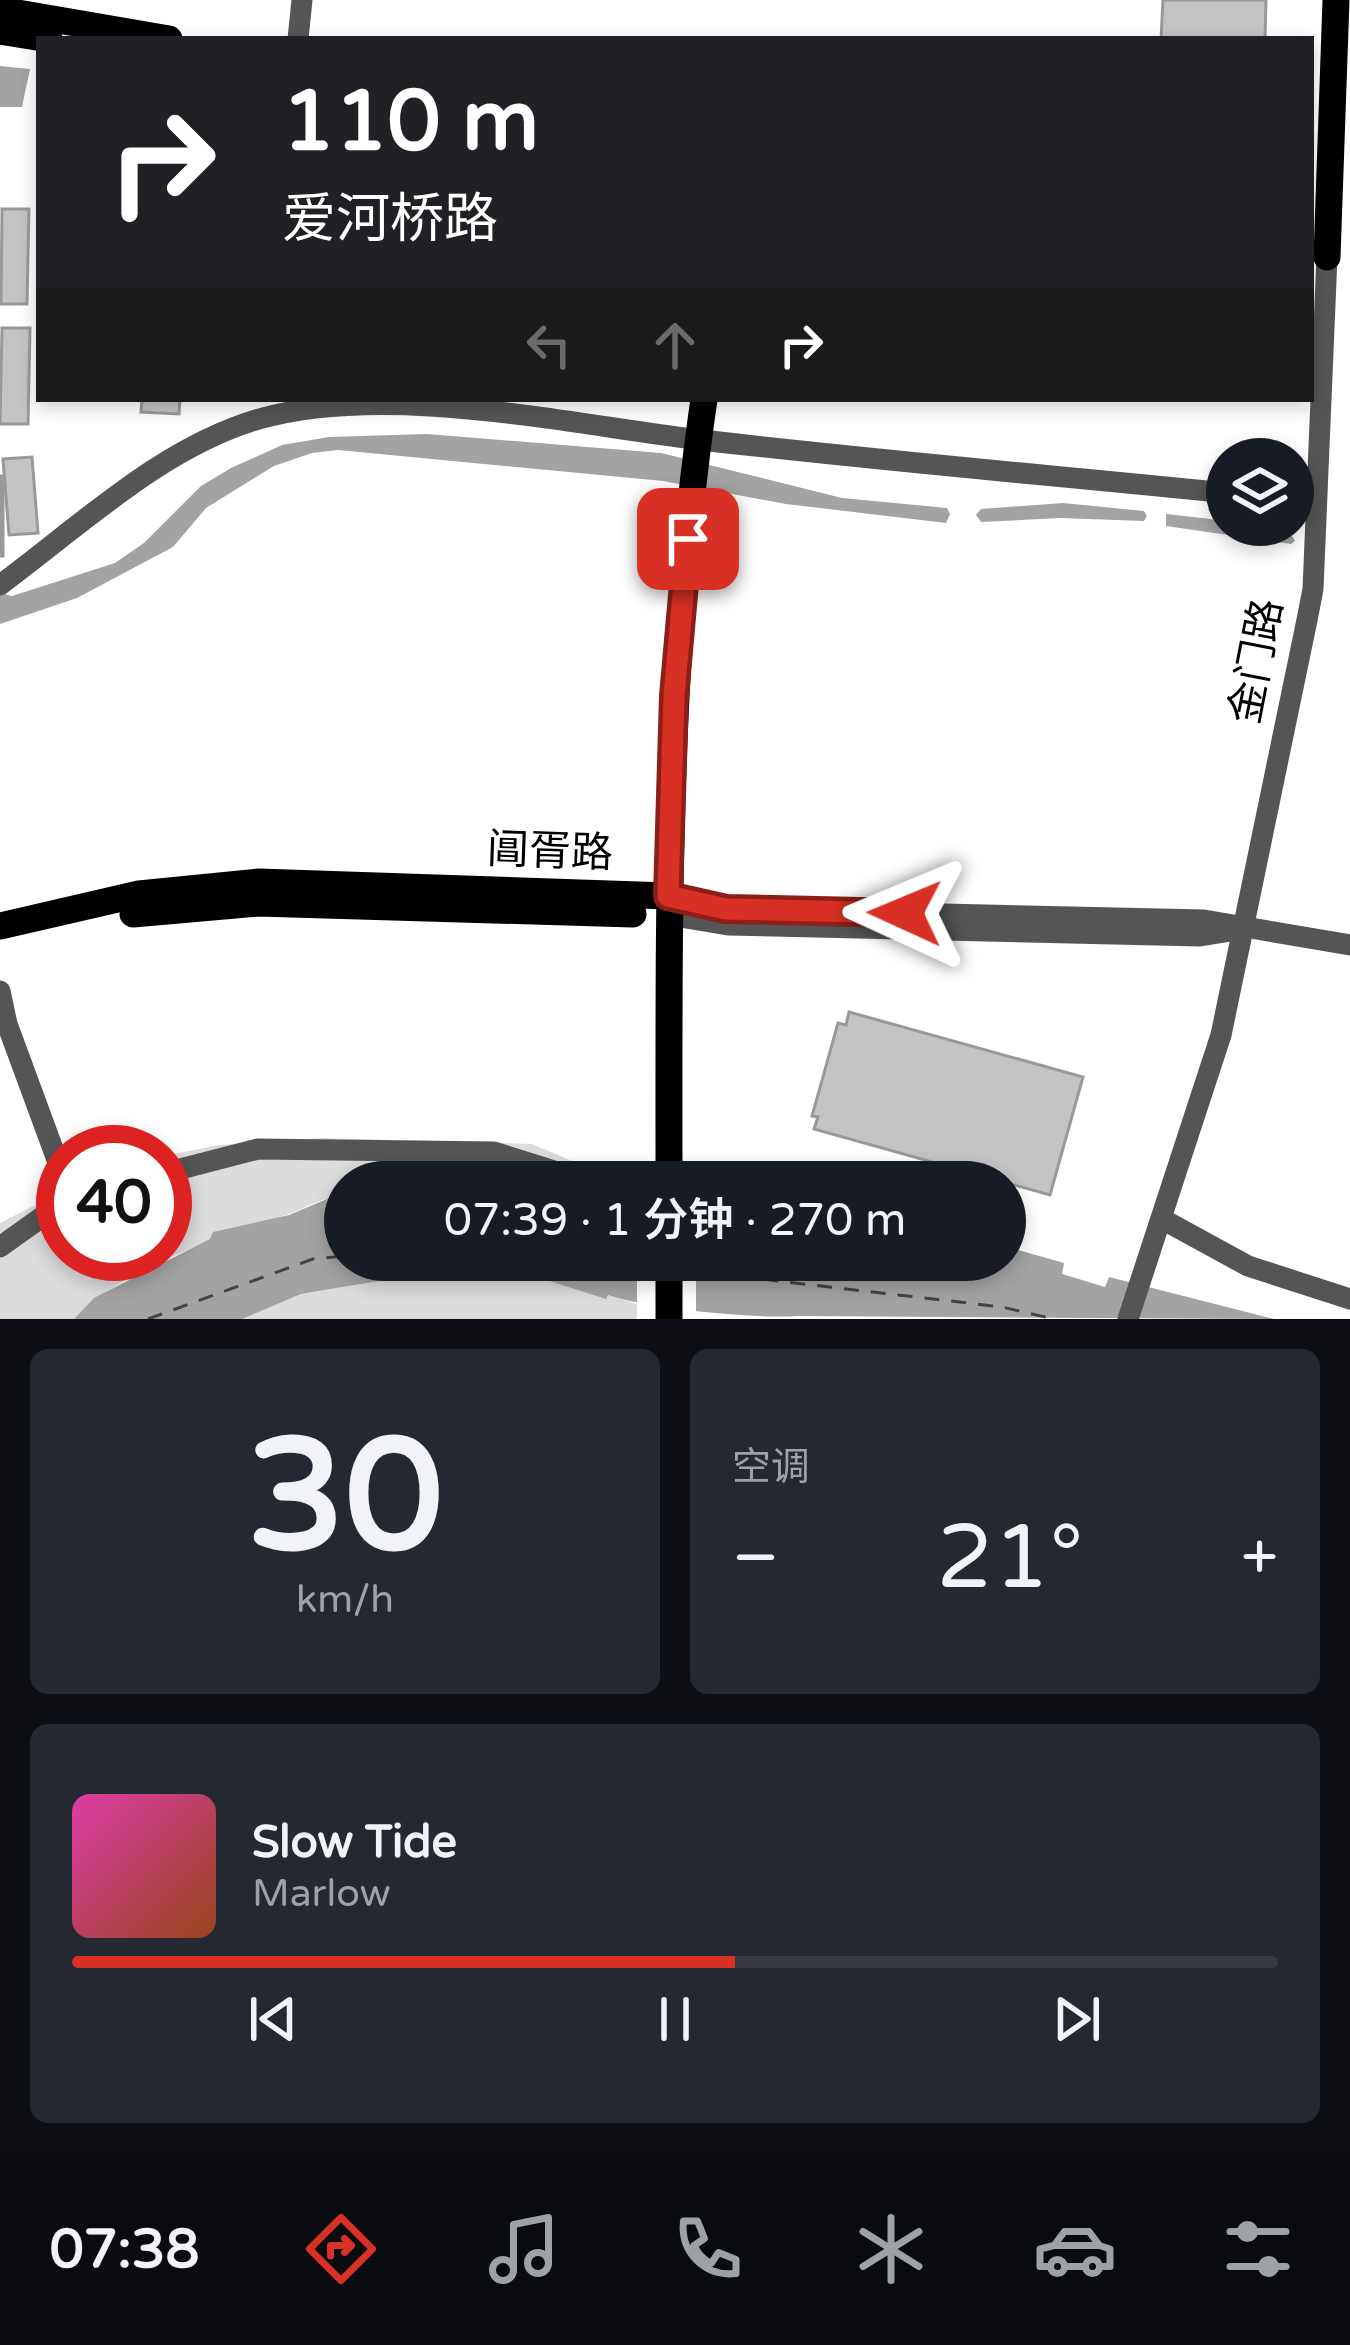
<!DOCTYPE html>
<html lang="zh">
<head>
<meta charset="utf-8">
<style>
  :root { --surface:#171b24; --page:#242831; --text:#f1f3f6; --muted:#9ea1a6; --line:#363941; --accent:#d93025 }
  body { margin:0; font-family:"Varela Round","Noto Sans SC",sans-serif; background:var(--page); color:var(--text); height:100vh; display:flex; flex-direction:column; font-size:45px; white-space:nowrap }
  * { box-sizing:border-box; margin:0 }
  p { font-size:39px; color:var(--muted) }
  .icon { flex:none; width:66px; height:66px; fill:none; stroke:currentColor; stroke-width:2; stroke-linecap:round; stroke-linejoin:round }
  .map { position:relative; height:1319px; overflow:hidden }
  .sheet { display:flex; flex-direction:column; gap:30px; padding:30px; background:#0d0f14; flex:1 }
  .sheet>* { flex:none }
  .hud { position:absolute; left:36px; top:36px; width:1278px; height:366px; border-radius:0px; box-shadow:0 6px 18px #0003; background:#202124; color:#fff; overflow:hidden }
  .fabs { position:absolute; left:1206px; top:438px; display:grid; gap:24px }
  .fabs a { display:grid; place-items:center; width:108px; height:108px; border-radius:50%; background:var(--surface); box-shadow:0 6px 18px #0003; font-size:60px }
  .speed { position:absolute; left:36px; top:1125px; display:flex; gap:24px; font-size:60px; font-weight:700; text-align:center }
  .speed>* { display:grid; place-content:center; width:156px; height:156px; border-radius:50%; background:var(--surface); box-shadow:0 6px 18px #0003; line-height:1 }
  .speed .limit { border:18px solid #d22; background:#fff; color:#111 }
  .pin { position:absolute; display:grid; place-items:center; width:102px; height:102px; color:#fff; margin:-51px; border-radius:24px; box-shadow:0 6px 18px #0006 }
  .me { position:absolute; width:132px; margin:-66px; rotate:271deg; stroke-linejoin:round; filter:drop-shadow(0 0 9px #0008) }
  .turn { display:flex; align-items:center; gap:42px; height:252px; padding:0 48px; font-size:54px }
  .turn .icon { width:156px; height:156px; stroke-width:2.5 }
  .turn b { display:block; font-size:84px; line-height:102px }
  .lanes { display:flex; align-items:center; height:114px; padding:0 48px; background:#0003; justify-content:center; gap:60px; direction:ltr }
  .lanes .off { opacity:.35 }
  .big { font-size:90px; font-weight:600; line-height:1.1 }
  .sheet .tile { flex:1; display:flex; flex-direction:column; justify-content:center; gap:18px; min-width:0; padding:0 42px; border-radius:18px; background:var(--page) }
  .sheet .dial { align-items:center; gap:0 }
  .dial b { font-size:156px; line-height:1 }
  .song { display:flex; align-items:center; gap:36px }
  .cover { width:144px; height:144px; border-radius:18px; background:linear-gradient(135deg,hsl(320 70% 55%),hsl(20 70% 35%)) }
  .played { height:12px; border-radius:6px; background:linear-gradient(90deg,var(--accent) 55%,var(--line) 55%) }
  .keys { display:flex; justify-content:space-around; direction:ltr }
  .heat { display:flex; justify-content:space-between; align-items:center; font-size:66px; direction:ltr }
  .sheet .tiles { flex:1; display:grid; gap:30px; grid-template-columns:1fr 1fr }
  .tile:last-child { grid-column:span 2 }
  .trip { position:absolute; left:324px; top:1161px; width:702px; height:120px; border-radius:60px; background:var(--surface); box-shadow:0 6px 18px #0003; font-weight:600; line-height:120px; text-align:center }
  .dock { display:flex; height:192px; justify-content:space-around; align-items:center; background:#090b0e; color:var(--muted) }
  .dock .icon { width:84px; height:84px }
  .dock .active { color:var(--accent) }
  .dock b { font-size:54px; color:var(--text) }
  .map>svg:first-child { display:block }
</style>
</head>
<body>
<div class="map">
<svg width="1350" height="1319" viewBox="0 0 1350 1319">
  <rect width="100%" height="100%" fill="#fff"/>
  <g fill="#dcdcdc">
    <path d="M323,1138L532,1144L622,1182H345V1196C322,1196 305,1209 283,1216C214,1240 126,1266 74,1319H0V1223L63,1191V1254H165V1156L218,1145Z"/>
    <path d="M417,1266L540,1278L605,1298L608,1295L637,1304V1319H242L301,1294L385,1280Z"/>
  </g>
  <g fill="#a3a3a3">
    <path d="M0,66L30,69L22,107H0Z"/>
    <path d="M427,434L661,453L842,498L947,508L950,514L946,523L786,504L663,481L338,450L312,453L274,466L206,508L173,547L77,598L0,624V593L12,596L115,563L144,543L201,486L231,468L282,445L329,437Z"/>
    <path d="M1063,503L1144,511L1147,516L1144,521L1060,518L981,522L976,515L981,509Z"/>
    <path d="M1166,514L1211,519L1292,536L1295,541L1291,544L1166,526Z"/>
    <path d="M334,1196H345V1260H1005V1254L1018,1250L1064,1263L1062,1274L1105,1287L1109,1277L1274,1319L797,1316C758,1319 649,1309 608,1295L606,1299L540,1278L418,1266L385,1280L301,1294L242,1319H74L94,1298L210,1239L213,1232L289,1215Z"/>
  </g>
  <path fill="#fff" d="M637,1260H696V1319L637,1311Z"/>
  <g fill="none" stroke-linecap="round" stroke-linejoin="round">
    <g stroke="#444" stroke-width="3" stroke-dasharray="15 12" stroke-linecap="butt">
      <path d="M586,1260L655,1267"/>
      <path d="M683,1270L1002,1307L1054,1319"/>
      <path d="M148,1319L313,1259L345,1256"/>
    </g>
  </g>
  <g fill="#c4c4c4" stroke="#999" stroke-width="3">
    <path d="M1163,0H1266L1265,39H1161Z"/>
    <path d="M2,209H29L27,304H1Z"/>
    <path d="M2,328H30L28,424H0Z"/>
    <path d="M142,399H180L179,414L141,412Z"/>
    <path d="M32,457L38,533L9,535L3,459Z"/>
    <rect x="0" y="476" width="3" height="80"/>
    <path d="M849,1012L1083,1077L1050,1195L814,1129L818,1117L812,1116L838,1023L846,1025Z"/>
  </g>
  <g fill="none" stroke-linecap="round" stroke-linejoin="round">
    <g stroke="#555" stroke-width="21">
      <path d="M298,39L302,0"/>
      <path d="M0,585C80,526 162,447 259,419C385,383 564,423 693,439C871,460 1049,475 1227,493"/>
      <path d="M668,896L726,909L1204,920L1350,945"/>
      <path d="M668,915L728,925L1200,936L1231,931"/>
      <path d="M0,991L7,1024L63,1176"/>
      <path d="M165,1173L258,1149L494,1152L589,1182"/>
      <path d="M1162,1219L1248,1266L1350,1299"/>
      <path d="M0,1247L63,1202"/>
      <path d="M1128,1319L1221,1035L1307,620L1313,589L1327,257"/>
    </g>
    <g stroke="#000" stroke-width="27">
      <path d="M0,10L169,39"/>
      <path d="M0,31L49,39"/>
      <path d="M1327,257L1336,0"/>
      <path d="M133,914L258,903L633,914"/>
      <path d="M0,926L139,894L259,882L668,896"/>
      <path d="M669,1182C669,920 666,660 704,399"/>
      <path d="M669,1319V1260"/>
    </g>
  </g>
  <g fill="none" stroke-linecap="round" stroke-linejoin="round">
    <g stroke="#8d1f18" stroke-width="30">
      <path id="route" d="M688,539L674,696L668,896L726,909L905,913"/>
    </g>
    <use href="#route" stroke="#d93025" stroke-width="21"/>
  </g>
  <g text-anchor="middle" stroke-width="9" stroke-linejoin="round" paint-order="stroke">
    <g font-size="42" fill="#000" stroke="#fff">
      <text transform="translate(1255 661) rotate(-79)" y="15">金门路</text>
      <text transform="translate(550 850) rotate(2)" y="15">阊胥路</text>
    </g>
  </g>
</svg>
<div class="fabs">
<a><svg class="icon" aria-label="layers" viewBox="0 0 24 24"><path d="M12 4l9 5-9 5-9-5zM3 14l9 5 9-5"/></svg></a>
</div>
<div class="speed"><div class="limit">40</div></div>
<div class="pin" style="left:688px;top:539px;background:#d93025"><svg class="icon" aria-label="arrive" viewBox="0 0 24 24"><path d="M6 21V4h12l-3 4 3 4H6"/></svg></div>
<svg class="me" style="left:905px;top:913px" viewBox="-20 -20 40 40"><path d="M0-17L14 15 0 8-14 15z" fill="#d93025" stroke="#fff" stroke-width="4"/></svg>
<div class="trip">07:39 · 1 分钟 · 270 m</div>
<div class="hud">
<div class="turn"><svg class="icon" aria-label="right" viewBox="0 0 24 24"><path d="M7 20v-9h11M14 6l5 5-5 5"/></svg><div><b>110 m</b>爱河桥路</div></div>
<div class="lanes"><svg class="icon off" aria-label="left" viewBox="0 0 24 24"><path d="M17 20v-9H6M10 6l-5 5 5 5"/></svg><svg class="icon off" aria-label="ahead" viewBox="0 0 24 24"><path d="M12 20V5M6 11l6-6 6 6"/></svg><svg class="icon" aria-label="right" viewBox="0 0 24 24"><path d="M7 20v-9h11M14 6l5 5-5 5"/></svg></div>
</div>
</div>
<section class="sheet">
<div class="tiles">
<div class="tile dial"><b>30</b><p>km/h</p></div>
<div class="tile"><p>空调</p>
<div class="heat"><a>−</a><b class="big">21°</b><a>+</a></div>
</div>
<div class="tile">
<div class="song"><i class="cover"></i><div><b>Slow Tide</b><p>Marlow</p></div></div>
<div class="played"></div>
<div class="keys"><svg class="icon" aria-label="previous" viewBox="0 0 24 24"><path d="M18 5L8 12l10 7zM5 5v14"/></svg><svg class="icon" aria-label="pause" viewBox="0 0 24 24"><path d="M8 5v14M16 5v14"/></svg><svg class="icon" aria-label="next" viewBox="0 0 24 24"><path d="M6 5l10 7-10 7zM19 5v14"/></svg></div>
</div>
</div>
</section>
<nav class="dock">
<b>07:38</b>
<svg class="icon active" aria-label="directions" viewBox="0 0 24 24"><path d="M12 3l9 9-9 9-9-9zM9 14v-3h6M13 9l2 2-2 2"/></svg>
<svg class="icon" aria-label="music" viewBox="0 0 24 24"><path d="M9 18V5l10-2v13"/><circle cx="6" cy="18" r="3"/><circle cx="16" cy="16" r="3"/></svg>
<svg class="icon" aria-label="phone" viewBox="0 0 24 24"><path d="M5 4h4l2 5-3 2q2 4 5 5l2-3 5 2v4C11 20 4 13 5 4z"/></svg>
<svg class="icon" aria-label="climate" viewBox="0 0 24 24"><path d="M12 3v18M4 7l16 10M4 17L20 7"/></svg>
<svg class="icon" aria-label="car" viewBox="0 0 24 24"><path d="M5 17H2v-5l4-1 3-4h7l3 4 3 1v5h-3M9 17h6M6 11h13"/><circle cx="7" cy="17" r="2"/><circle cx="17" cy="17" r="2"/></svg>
<svg class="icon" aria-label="filters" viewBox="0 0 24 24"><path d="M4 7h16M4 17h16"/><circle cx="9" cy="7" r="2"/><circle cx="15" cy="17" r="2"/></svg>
</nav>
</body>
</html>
